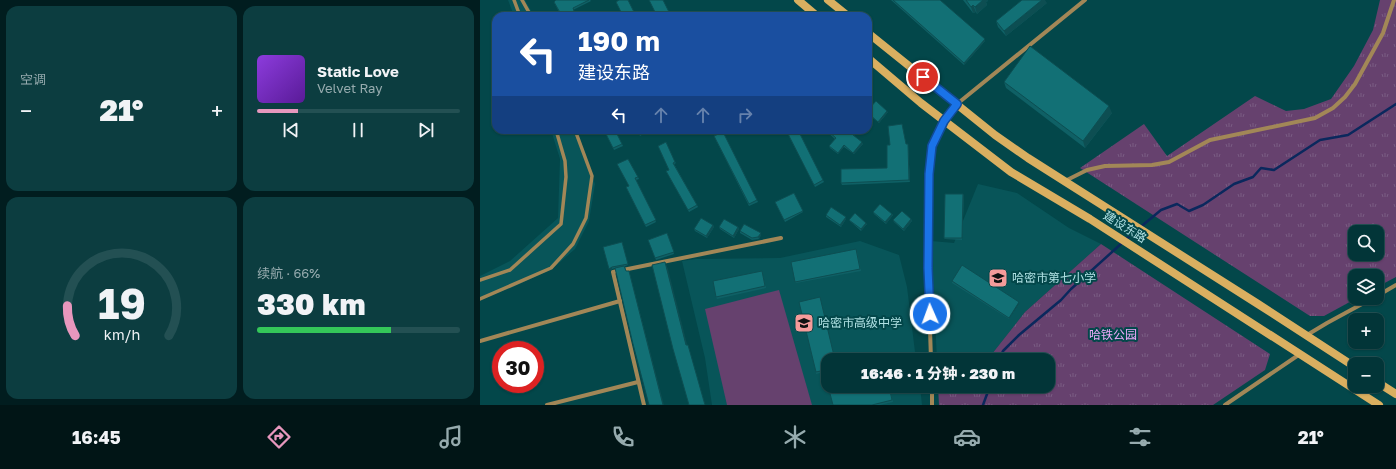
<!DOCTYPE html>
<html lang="zh">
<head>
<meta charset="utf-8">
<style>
  :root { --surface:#023538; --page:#0c3d40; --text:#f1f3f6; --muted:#96abae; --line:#235053; --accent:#e797bd }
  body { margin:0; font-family:"Golos Text","Noto Sans SC",sans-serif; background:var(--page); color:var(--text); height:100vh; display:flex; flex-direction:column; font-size:15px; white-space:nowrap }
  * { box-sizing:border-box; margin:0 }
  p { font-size:13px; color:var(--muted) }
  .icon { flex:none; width:22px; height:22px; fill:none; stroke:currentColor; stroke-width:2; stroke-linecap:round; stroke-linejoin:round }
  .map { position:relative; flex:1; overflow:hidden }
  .drawer { display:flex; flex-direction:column; gap:6px; padding:6px; background:#011d1f; width:480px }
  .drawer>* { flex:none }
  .hud { position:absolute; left:12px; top:12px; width:380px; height:122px; border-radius:12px; box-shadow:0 1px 3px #0004,0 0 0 1px var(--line); background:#1a4fa0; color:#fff; overflow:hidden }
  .fabs { position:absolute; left:868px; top:225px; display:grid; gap:8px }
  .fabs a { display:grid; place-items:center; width:36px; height:36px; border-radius:8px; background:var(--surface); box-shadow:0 1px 3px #0004,0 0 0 1px var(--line); font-size:20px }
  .speed { position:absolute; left:12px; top:341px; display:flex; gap:8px; font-size:20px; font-weight:700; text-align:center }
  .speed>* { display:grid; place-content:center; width:52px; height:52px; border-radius:50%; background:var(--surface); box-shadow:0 1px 3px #0004,0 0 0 1px var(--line); line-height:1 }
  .speed .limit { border:6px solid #d22; background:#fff; color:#111 }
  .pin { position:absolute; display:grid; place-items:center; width:34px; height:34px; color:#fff; margin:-17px; border:2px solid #fff; border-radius:50%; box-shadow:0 1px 4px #0007 }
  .me { position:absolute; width:44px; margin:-22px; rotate:358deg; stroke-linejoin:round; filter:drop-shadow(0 0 3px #0008) }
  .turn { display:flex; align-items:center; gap:14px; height:84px; padding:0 20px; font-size:18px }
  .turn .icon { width:52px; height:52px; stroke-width:2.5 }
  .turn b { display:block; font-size:28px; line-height:34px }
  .lanes { display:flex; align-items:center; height:38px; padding:0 20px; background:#0003; justify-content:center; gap:20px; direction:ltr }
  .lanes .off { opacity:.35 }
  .big { font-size:30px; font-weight:800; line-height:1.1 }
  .drawer .widget { flex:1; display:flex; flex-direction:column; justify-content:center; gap:6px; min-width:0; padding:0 14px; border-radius:12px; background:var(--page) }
  .drawer .dial { align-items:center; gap:0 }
  .dial svg { height:104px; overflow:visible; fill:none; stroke:var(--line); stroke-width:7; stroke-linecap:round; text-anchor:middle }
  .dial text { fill:var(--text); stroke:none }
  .song { display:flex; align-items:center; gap:12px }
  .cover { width:48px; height:48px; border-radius:6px; background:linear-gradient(135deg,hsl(270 70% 55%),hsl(270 70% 35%)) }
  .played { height:4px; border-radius:2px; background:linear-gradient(90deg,var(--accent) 20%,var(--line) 20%) }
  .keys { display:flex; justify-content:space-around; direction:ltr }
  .heat { display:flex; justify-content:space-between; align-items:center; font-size:22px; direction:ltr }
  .charge { height:6px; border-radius:3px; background:linear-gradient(90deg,#34c759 66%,var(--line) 0) }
  .drawer .tiles { flex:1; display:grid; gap:6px; grid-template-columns:repeat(2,1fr) }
  .trip { position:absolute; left:341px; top:353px; width:234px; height:40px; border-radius:12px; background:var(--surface); box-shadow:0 1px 3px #0004,0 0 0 1px var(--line); font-weight:800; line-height:40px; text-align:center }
  .tabs { display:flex; height:64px; justify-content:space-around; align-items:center; background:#011516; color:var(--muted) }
  .tabs .icon { width:28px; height:28px }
  .tabs .on { color:var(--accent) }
  .tabs b { font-size:18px; color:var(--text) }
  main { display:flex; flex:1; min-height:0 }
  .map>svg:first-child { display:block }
</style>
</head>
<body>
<main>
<section class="drawer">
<div class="tiles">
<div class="widget"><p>空调</p>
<div class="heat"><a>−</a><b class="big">21°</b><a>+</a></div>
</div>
<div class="widget">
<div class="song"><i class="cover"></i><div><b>Static Love</b><p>Velvet Ray</p></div></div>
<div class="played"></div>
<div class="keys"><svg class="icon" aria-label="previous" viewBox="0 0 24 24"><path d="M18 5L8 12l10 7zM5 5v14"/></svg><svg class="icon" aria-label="pause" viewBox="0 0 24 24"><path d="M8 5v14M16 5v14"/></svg><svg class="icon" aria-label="next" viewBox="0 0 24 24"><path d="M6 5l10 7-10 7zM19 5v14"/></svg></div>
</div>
<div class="widget dial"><svg viewBox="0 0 100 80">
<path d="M14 69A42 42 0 1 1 86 69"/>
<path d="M14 69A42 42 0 0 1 8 46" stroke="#e797bd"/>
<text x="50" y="56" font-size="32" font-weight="700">19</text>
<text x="50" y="72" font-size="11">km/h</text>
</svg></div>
<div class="widget"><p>续航 · 66%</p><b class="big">330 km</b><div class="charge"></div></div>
</div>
</section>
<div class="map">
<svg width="916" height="405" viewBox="0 0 916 405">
  <defs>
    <pattern id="park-tufts" width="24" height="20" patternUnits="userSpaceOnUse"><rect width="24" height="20" fill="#66416e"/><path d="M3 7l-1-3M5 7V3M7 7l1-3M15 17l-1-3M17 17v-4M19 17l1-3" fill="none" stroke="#795c83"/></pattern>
  </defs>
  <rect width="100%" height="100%" fill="#03474a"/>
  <g fill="#085559">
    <path d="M28,0H45L54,16H34Z"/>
    <path d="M71,130H96L115,184L109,221L95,249L72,269L33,287L0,299V276L30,261L78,218L80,159Z"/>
    <path d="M498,184L537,193L589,228L621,244L545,312L508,359L457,360L451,241L474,243Z"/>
    <path d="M380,241L419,255L427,287L436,360H348V386H440L442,405H232L225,358L202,261L216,259L300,258Z"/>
  </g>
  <g fill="url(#park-tufts)" fill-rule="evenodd">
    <path d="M900,0H916V277L897,287V276H875V298H877L844,316H830L600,168L664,124L687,156L775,96L806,111L824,109L851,99L874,66L893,30ZM875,232H897V254H875Z"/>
    <path d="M621,244L790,354L785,370L733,405H459L458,386H568V360H457L508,359L545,312Z"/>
  </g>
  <path fill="#66416e" d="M299,290L332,405H247L225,309Z"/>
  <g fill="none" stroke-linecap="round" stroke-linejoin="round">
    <g stroke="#0a285d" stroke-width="2.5">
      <path d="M646,239L681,210L697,204L709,211L723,205L754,184L773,177L781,168L794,170L840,140L868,135L916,104"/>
      <path d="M519,360L523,351L539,335L581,300L591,289L642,243"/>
      <path d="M503,405L510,386"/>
    </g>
    <g stroke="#a28757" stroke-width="3.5">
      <path d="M34,0L40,16"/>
      <path d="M42,0L51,16"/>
      <path d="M0,280L30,270L81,224L86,177L85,161L76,130"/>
      <path d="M0,299L71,268L93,244L106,218L112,176L95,130"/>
    </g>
    <g stroke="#a28757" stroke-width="4">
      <path d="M585,181L607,170L625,166L672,165L689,162L730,140L835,118L853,108L865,97L875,84L903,33L914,0"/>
      <path d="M897,296L916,285"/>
      <path d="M827,335L847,323L893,298"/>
      <path d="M0,341L140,301"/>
      <path d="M451,360L448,268L449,174L452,146L464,121L477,104L605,0"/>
      <path d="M452,386V405"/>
      <path d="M67,405L158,382"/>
      <path d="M164,405L133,272L301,238"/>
      <path d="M745,405L820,354"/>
    </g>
    <g stroke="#daaf60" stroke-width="8">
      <path d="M318,0L337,16"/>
      <path d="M348,0L368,16"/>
      <path d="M388,33L515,135L548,158L778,304L875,367"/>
      <path d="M388,58L441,103L531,172L610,219L899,405"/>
      <path d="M897,382L916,394"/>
    </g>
  </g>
  <g fill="#0f6065">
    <path d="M76,0H110L111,1L93,10L95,13L88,16H81L74,2Z"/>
    <path d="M411,0H460L505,41L484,65Z"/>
    <path d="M483,0H507L508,1L506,2L507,5L497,14L496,12L493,13Z"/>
    <path d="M567,3L526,36L518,27L516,21Z"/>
    <path d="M524,82L632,113L605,148L526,88Z"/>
    <path d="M388,110L408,112L399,123L388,114Z"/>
    <path d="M422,124L426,144L428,146L430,182L362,185L361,183L407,168L410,145Z"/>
    <path d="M124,130L142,144L143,146L134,150Z"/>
    <path d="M157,130H164L165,133L160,136Z"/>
    <path d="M306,130L343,180L344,182L335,187Z"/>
    <path d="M347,130H379L374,136L383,144L374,154L364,147L358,154L350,148L349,146L355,139L347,132Z"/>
    <path d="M235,138L277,200L278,202L269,206Z"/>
    <path d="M178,146L195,162L196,163L194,164L217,205L218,207L209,212L187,173L186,171L189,170Z"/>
    <path d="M138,166L158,177L159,179L156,180L176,222L166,227L147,189L149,186Z"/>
    <path d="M314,193L323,212L305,222L295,202Z"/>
    <path d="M483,194L484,196L482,240L465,239L464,238Z"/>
    <path d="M393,212L412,214L413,215L406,224L394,214Z"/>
    <path d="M346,215L366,219L361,227L346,217Z"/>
    <path d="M431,219L432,221L424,231L414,222L413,220Z"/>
    <path d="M369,220L387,224L381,231L370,221Z"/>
    <path d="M233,225L234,227L227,238L215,231L214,229Z"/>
    <path d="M239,227H258L259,229L254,238L240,229Z"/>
    <path d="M260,231L281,235L279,239L272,240L260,233Z"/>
    <path d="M187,233L194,254L176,260L168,240Z"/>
    <path d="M142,242L148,265L145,266L146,271L151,278L135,268L132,269L130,271Z"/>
    <path d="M377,251L381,271L316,283L315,282Z"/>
    <path d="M282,271L286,288L237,299L236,297Z"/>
    <path d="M472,281L539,302L540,303L529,319L472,283Z"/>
    <path d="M340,297L345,372L336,374V372Z"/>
    <path d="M409,386L413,402L400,405H353Z"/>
  </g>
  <g fill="#0d4e52">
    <path d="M503,0H507L508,1L506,2L507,5L497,14L495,7Z"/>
    <path d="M562,0H565L567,3L526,36L524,31Z"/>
    <path d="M493,5L496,12L493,13L491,7Z"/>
    <path d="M505,39V41L484,65V63Z"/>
    <path d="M629,106L632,113L605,148L603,141Z"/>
    <path d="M407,111L408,112L399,123L398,122Z"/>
    <path d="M377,130H379L374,137L373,135Z"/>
    <path d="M382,142L383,144L374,154L373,153Z"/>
    <path d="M428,144V146L430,182L429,180Z"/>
    <path d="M364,145V147L358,154V153Z"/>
    <path d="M483,194L484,196L482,240V238Z"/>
    <path d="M412,214L413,215L406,224L405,222Z"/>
    <path d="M366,217V219L361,227L360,225Z"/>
    <path d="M431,219L432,221L424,231L423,229Z"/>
    <path d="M386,223L387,224L381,231V229Z"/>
    <path d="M233,225L234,227L227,238L226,236Z"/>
    <path d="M258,227L259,229L254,238L253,236Z"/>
    <path d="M281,233V235L279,239L278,237Z"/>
    <path d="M185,262L188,269L209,352L206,345Z"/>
    <path d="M132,267V269L130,271L129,269Z"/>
    <path d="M149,271L151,278L184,405H183Z"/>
    <path d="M539,302L540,303L529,319V318Z"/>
  </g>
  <g fill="#127075" stroke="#0d4e52">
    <path d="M76,0H109L93,8L94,11L84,16H82L74,2Z"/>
    <path d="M139,0H148L156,16H143L136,2Z"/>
    <path d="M169,0H183L191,16H177Z"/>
    <path d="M413,0H460L505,39L484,63Z"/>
    <path d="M486,0H503L495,7L493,5L491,7Z"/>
    <path d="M542,0H562L524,31L516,21Z"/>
    <path d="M550,46L629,106L603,141L524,82Z"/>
    <path d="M396,101L407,111L398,122L388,113V110Z"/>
    <path d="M422,124L426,144H428L429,180L361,183V169L407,168V145H410L408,126Z"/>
    <path d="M124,130H135L142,144L133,148Z"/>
    <path d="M158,130H164L165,131L159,134Z"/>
    <path d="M306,130H318L343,180L334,185Z"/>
    <path d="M347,130H377L373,135L382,142L373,153L364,145L358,153L349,146L356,138Z"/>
    <path d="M243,132L277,200L269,204L234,136Z"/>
    <path d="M186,142L195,162L193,163L217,205L208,210L186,171L189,170L178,146Z"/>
    <path d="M148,159L158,177L155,178L176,220L165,225L146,187L149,186L137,164Z"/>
    <path d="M314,193L323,211L304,220L295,202Z"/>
    <path d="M465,194H483L482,238H464Z"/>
    <path d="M400,204L412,214L405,222L393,212Z"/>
    <path d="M351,207L366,217L360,225L346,215Z"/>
    <path d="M422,211L431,219L423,229L413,220Z"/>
    <path d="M375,213L386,223L381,229L369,220Z"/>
    <path d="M221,218L233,225L226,236L214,229Z"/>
    <path d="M244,219L258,227L253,236L239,227Z"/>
    <path d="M264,224L281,233L278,237L272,238L260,231Z"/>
    <path d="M187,233L194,252L175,258L168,240Z"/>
    <path d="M142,242L148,264L132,267L129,269L123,247Z"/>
    <path d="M376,249L380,269L315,282L311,262Z"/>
    <path d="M185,262L206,345H208L225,405H209L193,349L172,265Z"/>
    <path d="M482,265L539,302L529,318L472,281Z"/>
    <path d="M144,266L146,271H149L183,405H169L153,344L135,268Z"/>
    <path d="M282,271L285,286L236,297L233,281Z"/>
    <path d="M340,297L355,360H348V385L345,370L336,372L319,302Z"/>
    <path d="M348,386H409L412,400L392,405H353Z"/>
  </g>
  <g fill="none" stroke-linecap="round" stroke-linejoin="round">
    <g stroke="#114b97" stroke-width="10">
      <path id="route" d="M443,77L477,104L464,121L452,146L449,174L448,268L450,314"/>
    </g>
    <use href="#route" stroke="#1a73e8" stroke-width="7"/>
  </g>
  <defs>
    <g id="school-square" transform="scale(1)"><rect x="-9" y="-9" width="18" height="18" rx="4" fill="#f59b9a" stroke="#03474a"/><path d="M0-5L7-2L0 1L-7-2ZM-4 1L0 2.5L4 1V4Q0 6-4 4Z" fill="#111"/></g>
    <g id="university-square" transform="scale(1)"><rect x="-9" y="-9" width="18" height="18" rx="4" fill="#f59b9a" stroke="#03474a"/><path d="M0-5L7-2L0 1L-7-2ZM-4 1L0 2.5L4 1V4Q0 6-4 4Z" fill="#111"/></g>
  </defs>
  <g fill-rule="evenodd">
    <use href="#school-square" x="518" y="278"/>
    <use href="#university-square" x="324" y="323"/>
  </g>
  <g text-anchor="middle" stroke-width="4" stroke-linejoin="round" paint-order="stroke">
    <g font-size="12" fill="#b0e1e4" stroke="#03474a">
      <text transform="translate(645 227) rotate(32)" y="4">建设东路</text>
    </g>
    <g font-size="12" fill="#b0e1e4" stroke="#03474a" text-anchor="start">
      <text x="532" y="282">哈密市第七小学</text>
      <text x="338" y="327">哈密市高级中学</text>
    </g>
    <g font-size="12" fill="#eeaafb" stroke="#03474a">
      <text x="633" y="339">哈铁公园</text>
    </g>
  </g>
</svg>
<div class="fabs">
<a><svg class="icon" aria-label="search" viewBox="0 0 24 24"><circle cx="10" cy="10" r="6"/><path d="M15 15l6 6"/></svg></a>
<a><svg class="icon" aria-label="layers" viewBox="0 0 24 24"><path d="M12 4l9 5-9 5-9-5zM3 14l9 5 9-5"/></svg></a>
<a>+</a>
<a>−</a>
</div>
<div class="speed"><div class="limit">30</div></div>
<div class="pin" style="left:443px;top:77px;background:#d93025"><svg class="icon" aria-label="arrive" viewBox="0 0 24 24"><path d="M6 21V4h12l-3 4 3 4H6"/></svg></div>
<svg class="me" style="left:450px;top:314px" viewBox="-20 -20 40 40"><circle r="17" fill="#1a73e8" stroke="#fff" stroke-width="3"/><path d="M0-11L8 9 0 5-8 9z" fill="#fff"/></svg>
<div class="trip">16:46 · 1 分钟 · 230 m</div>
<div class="hud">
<div class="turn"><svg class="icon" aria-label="left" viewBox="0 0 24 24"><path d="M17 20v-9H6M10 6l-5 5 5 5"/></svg><div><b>190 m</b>建设东路</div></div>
<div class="lanes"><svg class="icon" aria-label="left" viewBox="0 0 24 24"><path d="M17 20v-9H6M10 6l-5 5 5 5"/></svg><svg class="icon off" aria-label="ahead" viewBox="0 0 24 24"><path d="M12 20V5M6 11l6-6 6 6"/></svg><svg class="icon off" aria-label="ahead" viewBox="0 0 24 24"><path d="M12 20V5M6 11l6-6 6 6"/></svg><svg class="icon off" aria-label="right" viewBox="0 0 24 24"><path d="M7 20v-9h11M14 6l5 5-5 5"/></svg></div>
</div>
</div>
</main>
<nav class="tabs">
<b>16:45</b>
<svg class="icon on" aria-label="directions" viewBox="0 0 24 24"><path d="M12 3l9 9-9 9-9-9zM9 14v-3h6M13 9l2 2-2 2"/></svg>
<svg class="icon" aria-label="music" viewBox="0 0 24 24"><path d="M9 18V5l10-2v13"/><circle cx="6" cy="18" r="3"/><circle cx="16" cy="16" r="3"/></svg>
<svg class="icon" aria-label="phone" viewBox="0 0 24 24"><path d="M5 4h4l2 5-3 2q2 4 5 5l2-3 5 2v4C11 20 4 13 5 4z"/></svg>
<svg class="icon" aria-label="climate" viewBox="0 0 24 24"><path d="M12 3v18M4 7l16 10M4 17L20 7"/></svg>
<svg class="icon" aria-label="car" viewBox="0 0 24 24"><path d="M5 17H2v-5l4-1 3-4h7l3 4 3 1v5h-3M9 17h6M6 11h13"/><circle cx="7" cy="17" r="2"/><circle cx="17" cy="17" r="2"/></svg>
<svg class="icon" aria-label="filters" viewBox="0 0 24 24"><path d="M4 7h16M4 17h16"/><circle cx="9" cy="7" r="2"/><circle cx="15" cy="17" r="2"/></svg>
<b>21°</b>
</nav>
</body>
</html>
